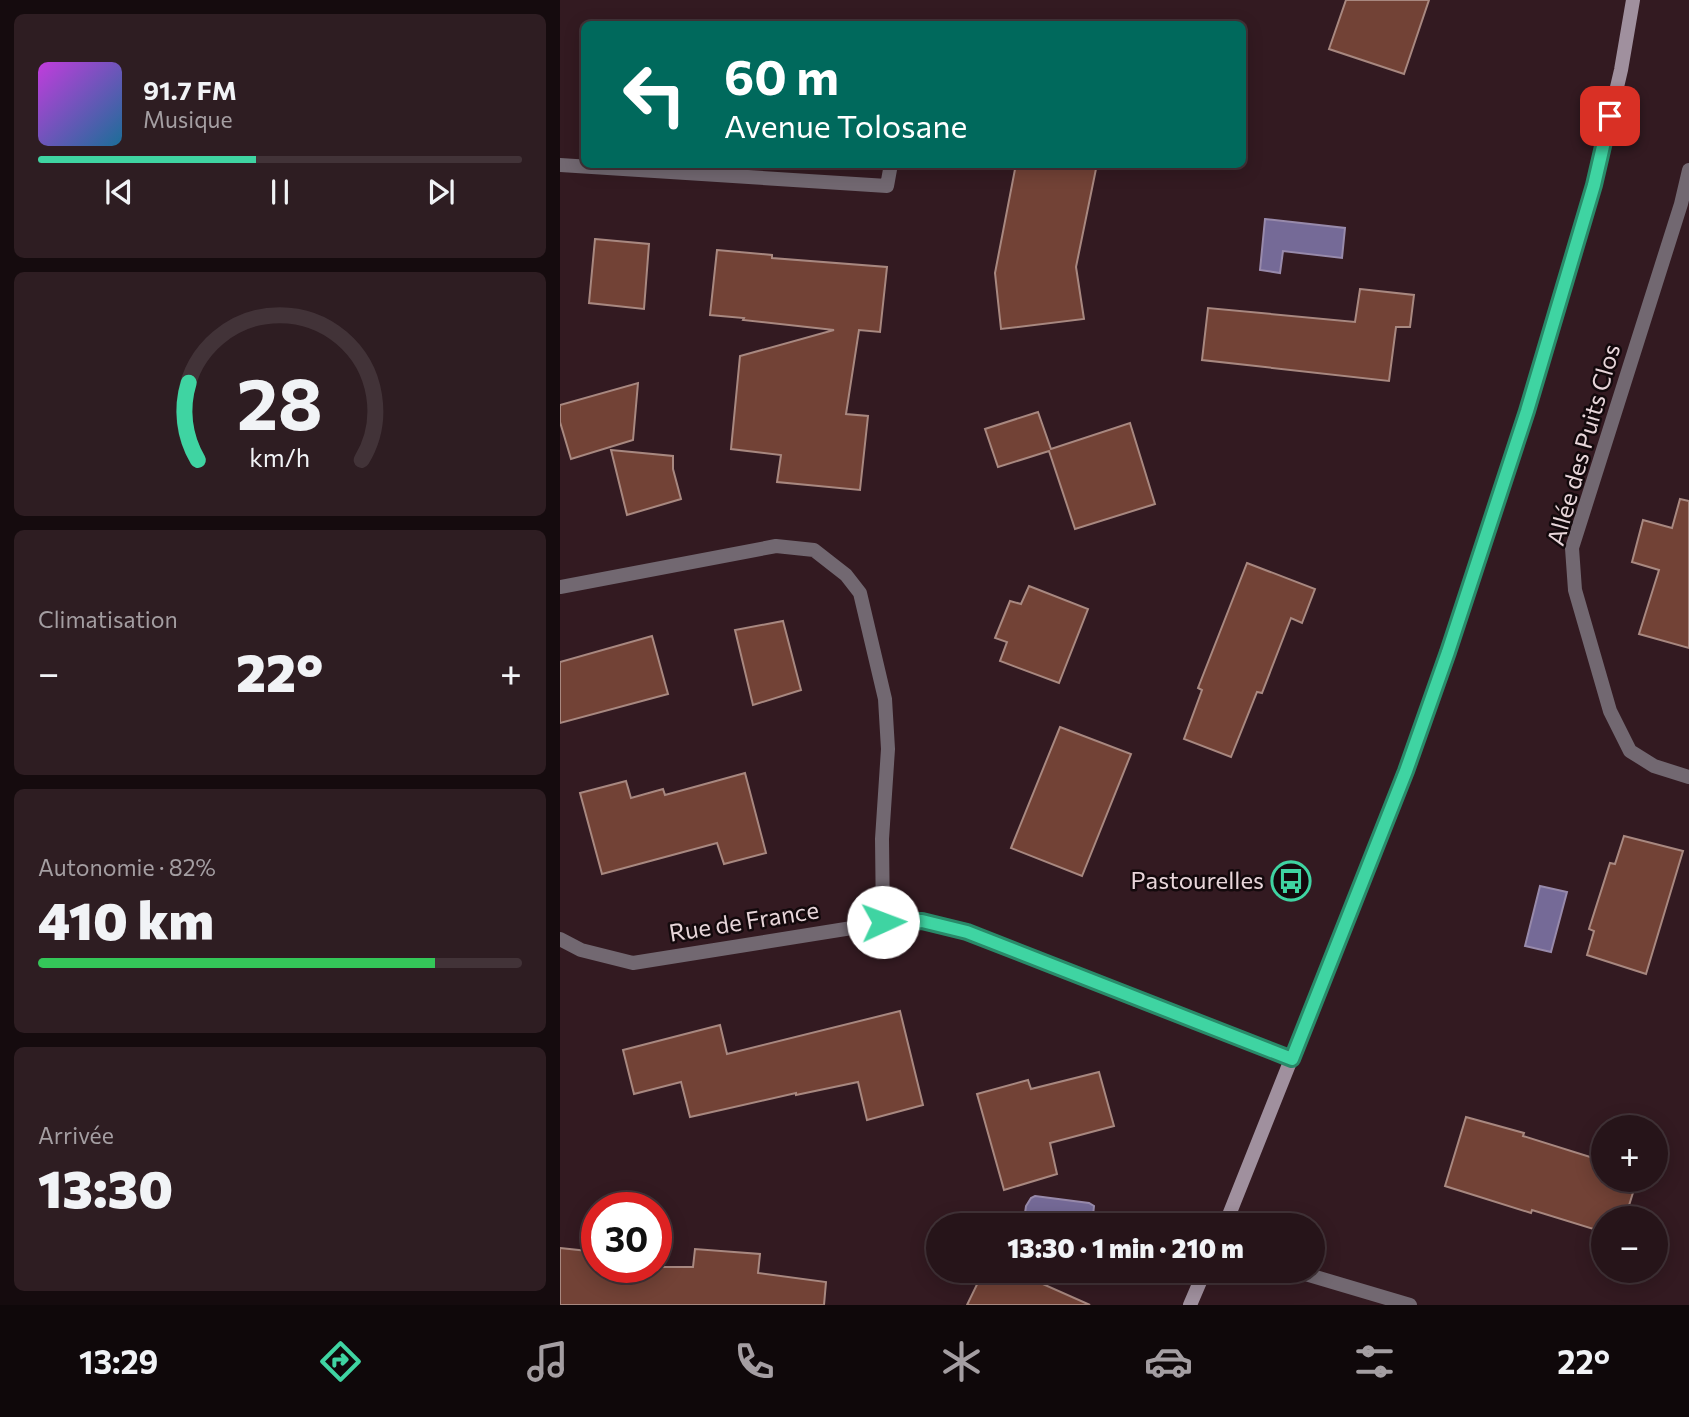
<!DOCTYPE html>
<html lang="fr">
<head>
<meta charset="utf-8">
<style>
  :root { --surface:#261419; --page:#2e1d22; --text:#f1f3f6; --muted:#a49ea2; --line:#423338; --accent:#3fd4a2 }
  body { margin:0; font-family:Commissioner,sans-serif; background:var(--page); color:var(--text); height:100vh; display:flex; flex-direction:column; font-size:26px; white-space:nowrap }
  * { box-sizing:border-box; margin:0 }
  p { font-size:23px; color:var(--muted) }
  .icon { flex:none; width:38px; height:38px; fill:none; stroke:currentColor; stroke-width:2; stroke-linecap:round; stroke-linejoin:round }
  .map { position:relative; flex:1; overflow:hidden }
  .drawer { display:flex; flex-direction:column; gap:14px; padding:14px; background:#150b0e; width:560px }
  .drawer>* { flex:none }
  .hud { position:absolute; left:21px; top:21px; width:665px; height:147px; border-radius:10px; box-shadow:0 4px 18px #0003,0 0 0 2px var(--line); background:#00695c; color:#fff; overflow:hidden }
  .buttons { position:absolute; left:1031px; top:1115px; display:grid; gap:14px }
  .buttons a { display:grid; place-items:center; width:77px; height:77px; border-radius:50%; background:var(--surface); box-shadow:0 4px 18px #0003,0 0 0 2px var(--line); font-size:35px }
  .speed { position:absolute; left:21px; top:1192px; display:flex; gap:14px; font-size:35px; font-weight:700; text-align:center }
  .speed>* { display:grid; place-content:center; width:91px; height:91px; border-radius:50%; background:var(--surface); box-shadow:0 4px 18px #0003,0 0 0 2px var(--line); line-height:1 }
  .speed .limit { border:10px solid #d22; background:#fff; color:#111 }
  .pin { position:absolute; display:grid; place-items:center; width:60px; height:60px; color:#fff; margin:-30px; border-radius:14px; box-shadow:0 4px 10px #0006 }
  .me { position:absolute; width:77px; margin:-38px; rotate:88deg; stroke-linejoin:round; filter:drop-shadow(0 0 5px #0008) }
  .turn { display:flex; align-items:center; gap:24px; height:147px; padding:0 28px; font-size:32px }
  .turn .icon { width:91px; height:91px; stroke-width:2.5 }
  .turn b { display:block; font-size:49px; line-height:60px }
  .big { font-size:52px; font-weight:800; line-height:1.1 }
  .drawer .card { flex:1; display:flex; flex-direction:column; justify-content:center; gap:10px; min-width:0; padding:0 24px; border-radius:10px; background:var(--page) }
  .drawer .dial { align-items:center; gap:0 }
  .dial svg { height:182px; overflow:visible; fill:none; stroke:var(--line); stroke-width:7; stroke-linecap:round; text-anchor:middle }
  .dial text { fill:var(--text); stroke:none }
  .song { display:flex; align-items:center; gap:21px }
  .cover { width:84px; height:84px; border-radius:10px; background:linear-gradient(135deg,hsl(290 70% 55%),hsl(200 70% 35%)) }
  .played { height:7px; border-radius:4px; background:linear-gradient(90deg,var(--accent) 45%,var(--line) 45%) }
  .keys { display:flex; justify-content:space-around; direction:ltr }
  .heat { display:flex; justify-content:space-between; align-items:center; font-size:38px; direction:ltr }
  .charge { height:10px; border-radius:5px; background:linear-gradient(90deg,#34c759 82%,var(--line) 0) }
  .trip { position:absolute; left:366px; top:1213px; width:399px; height:70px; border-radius:35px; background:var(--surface); box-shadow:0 4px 18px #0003,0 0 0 2px var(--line); font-weight:800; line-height:70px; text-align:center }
  .tabs { display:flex; height:112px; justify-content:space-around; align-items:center; background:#0f080a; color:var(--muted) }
  .tabs .icon { width:49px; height:49px }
  .tabs .selected { color:var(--accent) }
  .tabs b { font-size:32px; color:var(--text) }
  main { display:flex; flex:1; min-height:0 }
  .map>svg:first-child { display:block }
</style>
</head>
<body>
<main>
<section class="drawer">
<div class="card">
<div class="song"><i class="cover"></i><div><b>91.7 FM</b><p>Musique</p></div></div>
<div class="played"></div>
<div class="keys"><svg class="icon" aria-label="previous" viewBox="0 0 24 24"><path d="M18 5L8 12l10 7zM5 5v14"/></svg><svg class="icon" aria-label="pause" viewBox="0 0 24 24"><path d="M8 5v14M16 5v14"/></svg><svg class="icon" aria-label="next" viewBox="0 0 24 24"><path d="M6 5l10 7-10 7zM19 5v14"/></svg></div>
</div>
<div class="card dial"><svg viewBox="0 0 100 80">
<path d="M14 69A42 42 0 1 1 86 69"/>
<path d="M14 69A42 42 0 0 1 10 35" stroke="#3fd4a2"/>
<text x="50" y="56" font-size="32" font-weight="700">28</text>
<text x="50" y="72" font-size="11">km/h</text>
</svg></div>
<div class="card"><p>Climatisation</p>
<div class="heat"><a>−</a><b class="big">22°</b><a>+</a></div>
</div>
<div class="card"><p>Autonomie · 82%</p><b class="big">410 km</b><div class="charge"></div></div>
<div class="card"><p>Arrivée</p><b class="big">13:30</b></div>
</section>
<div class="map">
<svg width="1129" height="1305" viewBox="0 0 1129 1305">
  <rect width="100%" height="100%" fill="#331a21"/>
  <g fill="#756a97" stroke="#988aab" stroke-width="2">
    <path d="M705,219L785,228L782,258L723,251L720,273L700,270Z"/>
    <path d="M980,886L1007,892L991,952L965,946Z"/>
    <path d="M475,1196L529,1203L534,1206L532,1225H473L464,1220L466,1206L471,1198Z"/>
  </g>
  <g fill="#724236" stroke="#a88880" stroke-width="2">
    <path d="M786,0H869L844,74L769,49Z"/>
    <path d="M456,164H537L516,267L524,319L441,329L435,273Z"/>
    <path d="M35,239L89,244L84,309L29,303Z"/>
    <path d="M157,250L212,255V258L327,267L320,332L299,330L286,414L308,416L300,490L217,482L221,455L171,449L180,356L274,330L183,320L184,318L150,315Z"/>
    <path d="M800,289L854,295L850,327H836L829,381L642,360L648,308L795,322Z"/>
    <path d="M78,383L73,440L11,459L0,422V405Z"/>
    <path d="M478,412L491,449L570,423L595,504L515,529L489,451L438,467L425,429Z"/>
    <path d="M51,450L113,456V469L121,499L67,515Z"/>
    <path d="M1120,499L1129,501V648L1079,634L1099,570L1072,562L1083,520L1112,528Z"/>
    <path d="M687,563L755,589L742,623L731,618L702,693L697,692L671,757L624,739L642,690L638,688Z"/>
    <path d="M469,586L528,609L499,683L440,661L447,642L435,638L450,601L461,604Z"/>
    <path d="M223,621L241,690L193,705L175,630Z"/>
    <path d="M92,636L108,694L0,723V662Z"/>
    <path d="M500,727L571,754L522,876L451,848Z"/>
    <path d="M185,773L206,853L164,864L157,843L42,874L20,793L66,781L71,798L103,789L105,795Z"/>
    <path d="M1064,836L1123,851L1086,974L1027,955L1034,931L1029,929L1050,863L1055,864Z"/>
    <path d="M340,1011L363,1105L307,1120L298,1082L236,1095V1093L130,1117L121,1082L74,1094L63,1050L160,1025L167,1054Z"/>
    <path d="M539,1072L554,1126L490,1143L497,1174L444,1190L417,1094L468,1080L471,1089Z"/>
    <path d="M906,1117L964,1133L963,1136L1043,1161V1180H1077L1065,1218H1043V1232L972,1210L971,1213L885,1186Z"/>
    <path d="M0,1248L37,1252V1267H133L135,1249L200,1254L198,1273L266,1282L264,1305H0Z"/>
    <path d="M424,1270H451L530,1305H407Z"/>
  </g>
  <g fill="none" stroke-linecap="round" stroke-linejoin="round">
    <g stroke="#726871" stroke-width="14">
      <path d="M0,165L327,186L331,164"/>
      <path d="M1129,170L1121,204L1012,548L1015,590L1050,711L1070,751L1094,766L1129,777"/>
      <path d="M0,587L216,546L254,550L286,575L300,593L325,699L328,749L322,839L323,923"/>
      <path d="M0,939L21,950L73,963L323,923L361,921L407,932L732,1059"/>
      <path d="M732,1270L850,1305"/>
    </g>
    <g stroke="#a0909e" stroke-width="14">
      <path d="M665,1225L846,771L888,652L967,411L1034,185L1061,70L1073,0"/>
      <path d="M630,1305L645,1270"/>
    </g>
  </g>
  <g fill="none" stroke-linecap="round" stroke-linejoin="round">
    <g stroke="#298a69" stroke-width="18">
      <path id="route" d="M323,922L362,921L407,932L732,1059L846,771L888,652L967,411L1034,185L1050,116"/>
    </g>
    <use href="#route" stroke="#3fd4a2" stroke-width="12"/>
  </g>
  <defs>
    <g id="bus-ring" transform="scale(2.0125)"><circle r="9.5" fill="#13090c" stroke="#3fd4a2" stroke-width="1.5"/><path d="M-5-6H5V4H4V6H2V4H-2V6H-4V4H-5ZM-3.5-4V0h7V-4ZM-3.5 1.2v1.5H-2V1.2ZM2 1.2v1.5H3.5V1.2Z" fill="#3fd4a2"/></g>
  </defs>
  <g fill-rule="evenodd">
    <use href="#bus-ring" x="731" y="881"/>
  </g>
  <g text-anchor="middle" stroke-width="5" stroke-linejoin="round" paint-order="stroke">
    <g font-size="24" fill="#e8d6da" stroke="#13090c">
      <text transform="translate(1024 445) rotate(-74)" y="8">Allée des Puits Clos</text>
      <text transform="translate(184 922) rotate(-9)" y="8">Rue de France</text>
    </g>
    <g font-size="24" fill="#e8d6da" stroke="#13090c" text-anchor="end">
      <text x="704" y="889">Pastourelles</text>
    </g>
  </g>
</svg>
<div class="buttons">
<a>+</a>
<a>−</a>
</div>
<div class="speed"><div class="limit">30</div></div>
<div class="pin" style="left:1050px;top:116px;background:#d93025"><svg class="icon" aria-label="arrive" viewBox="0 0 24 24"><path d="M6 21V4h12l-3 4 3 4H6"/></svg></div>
<svg class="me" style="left:323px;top:922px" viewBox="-20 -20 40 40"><circle r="19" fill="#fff"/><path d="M0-13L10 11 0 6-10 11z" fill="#3fd4a2"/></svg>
<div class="trip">13:30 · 1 min · 210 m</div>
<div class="hud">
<div class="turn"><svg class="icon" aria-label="left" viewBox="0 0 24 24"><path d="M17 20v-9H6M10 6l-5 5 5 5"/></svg><div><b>60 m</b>Avenue Tolosane</div></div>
</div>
</div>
</main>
<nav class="tabs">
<b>13:29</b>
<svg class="icon selected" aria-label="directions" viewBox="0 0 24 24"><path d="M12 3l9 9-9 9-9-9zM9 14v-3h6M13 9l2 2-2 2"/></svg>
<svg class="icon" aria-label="music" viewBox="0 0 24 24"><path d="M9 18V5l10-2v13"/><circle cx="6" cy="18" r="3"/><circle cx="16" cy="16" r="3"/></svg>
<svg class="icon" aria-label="phone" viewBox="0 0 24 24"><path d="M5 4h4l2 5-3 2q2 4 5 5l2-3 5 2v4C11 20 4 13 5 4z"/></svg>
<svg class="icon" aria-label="climate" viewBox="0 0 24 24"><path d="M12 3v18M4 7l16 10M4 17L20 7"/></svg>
<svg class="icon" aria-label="car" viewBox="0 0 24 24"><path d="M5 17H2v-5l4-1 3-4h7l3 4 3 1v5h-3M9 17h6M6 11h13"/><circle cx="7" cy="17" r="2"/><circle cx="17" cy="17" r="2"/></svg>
<svg class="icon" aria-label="filters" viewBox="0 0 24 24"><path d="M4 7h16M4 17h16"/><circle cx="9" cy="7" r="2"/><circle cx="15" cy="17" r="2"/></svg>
<b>22°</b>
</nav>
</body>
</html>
